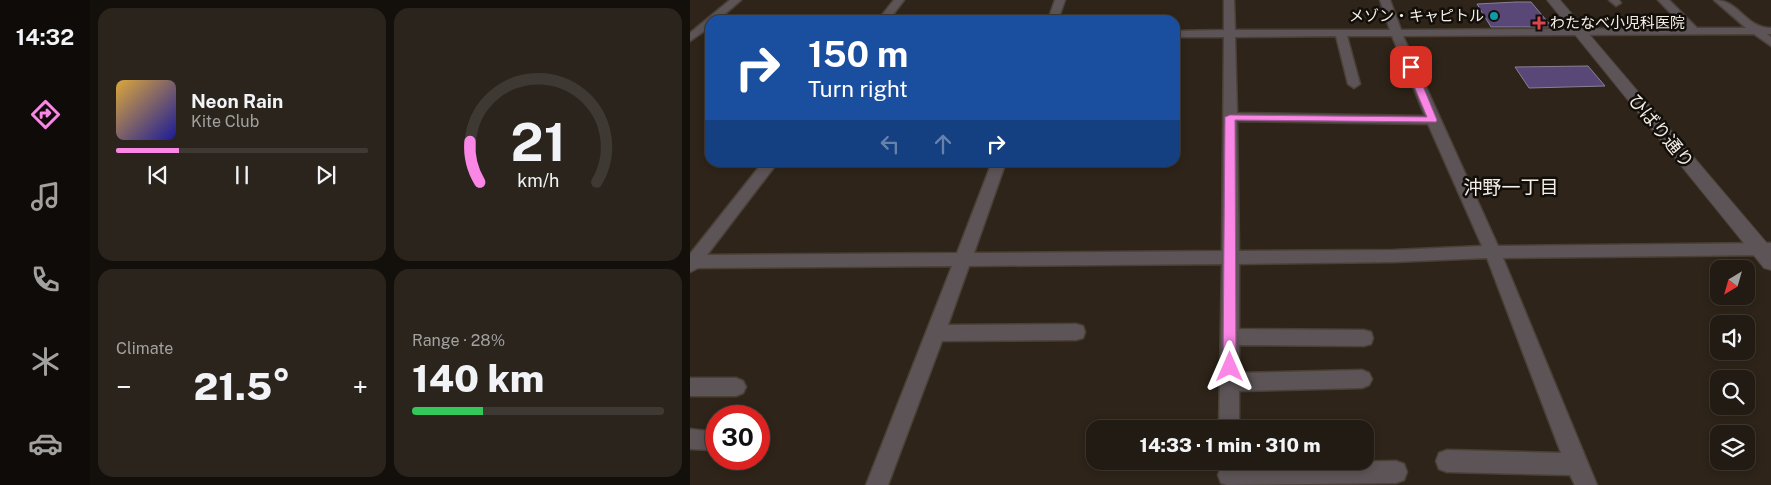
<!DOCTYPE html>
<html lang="en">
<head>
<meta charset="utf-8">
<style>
  :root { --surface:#221b13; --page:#2a241c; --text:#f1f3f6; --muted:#a2a1a0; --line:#3f3933; --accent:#fa87e6 }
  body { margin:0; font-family:"Public Sans","Noto Sans JP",sans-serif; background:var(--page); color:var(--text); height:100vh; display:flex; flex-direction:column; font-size:19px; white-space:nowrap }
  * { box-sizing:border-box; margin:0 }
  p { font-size:16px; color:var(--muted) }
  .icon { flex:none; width:28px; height:28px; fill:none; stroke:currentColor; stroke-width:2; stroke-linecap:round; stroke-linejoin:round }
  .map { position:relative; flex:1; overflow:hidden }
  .details { display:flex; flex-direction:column; gap:8px; padding:8px; background:#130f0a; width:600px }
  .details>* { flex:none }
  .hud { position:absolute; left:15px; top:15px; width:475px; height:152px; border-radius:15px; box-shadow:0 2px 8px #0003,0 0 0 1px var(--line); background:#1a4fa0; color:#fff; overflow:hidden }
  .needle { width:32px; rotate:217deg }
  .fabs { position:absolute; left:1020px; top:260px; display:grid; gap:10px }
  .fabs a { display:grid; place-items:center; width:45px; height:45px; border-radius:10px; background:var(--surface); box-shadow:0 2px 8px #0003,0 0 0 1px var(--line); font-size:25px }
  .speed { position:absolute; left:15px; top:405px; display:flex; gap:10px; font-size:25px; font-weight:700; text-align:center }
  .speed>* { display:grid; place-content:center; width:65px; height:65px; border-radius:50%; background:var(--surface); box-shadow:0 2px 8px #0003,0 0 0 1px var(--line); line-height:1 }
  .speed .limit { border:8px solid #d22; background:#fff; color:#111 }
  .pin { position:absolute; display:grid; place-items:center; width:42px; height:42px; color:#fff; margin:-21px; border-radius:10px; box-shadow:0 2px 8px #0006 }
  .me { position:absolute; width:55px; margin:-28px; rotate:0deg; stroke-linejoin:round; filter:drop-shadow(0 0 4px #0008) }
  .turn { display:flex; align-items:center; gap:18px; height:105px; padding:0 20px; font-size:22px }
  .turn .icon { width:65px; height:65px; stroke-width:2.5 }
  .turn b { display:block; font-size:35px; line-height:42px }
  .lanes { display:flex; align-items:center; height:48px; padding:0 20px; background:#0003; justify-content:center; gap:25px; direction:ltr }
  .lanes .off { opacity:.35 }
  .big { font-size:38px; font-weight:800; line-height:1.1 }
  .details .card { flex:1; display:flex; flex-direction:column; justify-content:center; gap:8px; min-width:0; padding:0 18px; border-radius:15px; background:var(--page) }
  .details .dial { align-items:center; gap:0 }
  .dial svg { height:130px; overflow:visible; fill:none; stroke:var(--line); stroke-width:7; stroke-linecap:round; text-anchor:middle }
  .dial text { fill:var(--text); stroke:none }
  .song { display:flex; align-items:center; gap:15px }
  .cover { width:60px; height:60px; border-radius:8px; background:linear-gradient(135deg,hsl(40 70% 55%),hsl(240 70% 35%)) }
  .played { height:5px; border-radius:2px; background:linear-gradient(90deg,var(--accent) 25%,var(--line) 25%) }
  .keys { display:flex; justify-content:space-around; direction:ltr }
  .heat { display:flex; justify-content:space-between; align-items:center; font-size:28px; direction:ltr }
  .charge { height:8px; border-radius:4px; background:linear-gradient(90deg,#34c759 28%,var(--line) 0) }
  .details .tiles { flex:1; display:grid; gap:8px; grid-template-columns:repeat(2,1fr) }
  .trip { position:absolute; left:396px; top:420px; width:288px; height:50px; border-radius:15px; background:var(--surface); box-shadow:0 2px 8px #0003,0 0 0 1px var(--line); font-weight:800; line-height:50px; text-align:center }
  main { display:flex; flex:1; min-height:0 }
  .tab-bar { display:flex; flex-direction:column; width:90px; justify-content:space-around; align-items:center; background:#0e0b08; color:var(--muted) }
  .tab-bar .icon { width:35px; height:35px }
  .tab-bar .active { color:var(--accent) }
  .tab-bar b { font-size:22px; color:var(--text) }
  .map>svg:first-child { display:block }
</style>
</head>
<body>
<main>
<nav class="tab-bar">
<b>14:32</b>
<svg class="icon active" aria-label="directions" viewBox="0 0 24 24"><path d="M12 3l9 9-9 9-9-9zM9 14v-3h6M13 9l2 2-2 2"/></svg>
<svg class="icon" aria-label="music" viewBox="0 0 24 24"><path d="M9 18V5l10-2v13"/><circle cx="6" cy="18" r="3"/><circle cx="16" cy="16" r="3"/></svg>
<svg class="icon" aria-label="phone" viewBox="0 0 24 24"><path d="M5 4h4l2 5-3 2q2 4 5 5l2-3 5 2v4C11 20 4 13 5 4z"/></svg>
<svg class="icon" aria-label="climate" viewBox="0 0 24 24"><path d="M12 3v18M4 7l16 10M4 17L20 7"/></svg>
<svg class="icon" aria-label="car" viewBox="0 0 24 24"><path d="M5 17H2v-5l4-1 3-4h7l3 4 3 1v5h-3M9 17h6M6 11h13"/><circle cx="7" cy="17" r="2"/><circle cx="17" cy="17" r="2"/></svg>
</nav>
<section class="details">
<div class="tiles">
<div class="card">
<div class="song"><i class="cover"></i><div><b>Neon Rain</b><p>Kite Club</p></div></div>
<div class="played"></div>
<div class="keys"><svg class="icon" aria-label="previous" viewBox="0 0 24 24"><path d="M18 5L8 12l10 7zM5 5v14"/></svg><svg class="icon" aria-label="pause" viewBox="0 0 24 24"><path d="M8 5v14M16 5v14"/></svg><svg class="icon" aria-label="next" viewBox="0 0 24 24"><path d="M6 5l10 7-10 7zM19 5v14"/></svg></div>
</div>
<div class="card dial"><svg viewBox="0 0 100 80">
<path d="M14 69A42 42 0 1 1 86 69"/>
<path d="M14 69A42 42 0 0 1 8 44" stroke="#fa87e6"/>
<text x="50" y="56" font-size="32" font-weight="700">21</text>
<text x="50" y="72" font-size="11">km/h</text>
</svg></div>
<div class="card"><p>Climate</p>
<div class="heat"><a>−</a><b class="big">21.5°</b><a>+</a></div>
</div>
<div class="card"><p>Range · 28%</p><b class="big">140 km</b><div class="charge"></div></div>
</div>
</section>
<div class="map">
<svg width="1081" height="485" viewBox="0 0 1081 485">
  <rect width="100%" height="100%" fill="#2e2419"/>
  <g fill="#594778" stroke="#878292">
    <path d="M826,2H841L862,27H801L787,4Z"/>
    <path d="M898,66L915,86L839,88L825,67Z"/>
  </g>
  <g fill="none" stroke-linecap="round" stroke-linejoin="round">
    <g stroke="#4a4036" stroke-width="3">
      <g id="minor">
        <path d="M40,0H51L28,20H20V27L0,41V33Z"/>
        <path d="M204,0H214L199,20H188Z"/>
        <path d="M365,0H375L368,20H358Z"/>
        <path d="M534,0H544L545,30H700L690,0H700L711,30L995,28L968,0H979L1007,28H1056L1024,0C1050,0 1055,28 1081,28V34H1077L1081,37V46L1064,34L713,36L808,246L1081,243V255L813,258L907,485H885L880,475L757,472L749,469L746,461L749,453L757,450L871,453L797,258L704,262L549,264V329L674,330L681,332L683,338L681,344L674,346L549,345V373L672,370L679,373L682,379L679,385L672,388L549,391V429H529L532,264L279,266L258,325L386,324L393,326L395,332L393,338L386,340L252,341L198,485H176L262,266L8,268L0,272V254L73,162H88L17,255L267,253L302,162H316L284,253L532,251L534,37H485V31L534,30ZM646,36L658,84L664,88L670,84L657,36H702L735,116L547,113L545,37ZM547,121L738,124L792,246L704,250L549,251Z"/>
        <path d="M919,0H929L931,3L926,6Z"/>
        <path d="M0,378H46L53,381L56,387L53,393L46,396H0Z"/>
        <path d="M0,429L26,432V448L21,450L0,449Z"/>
        <path d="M706,461L714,464L717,472L714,480L706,483L537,485L531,483L528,475L531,467L539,464Z"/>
      </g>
    </g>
    <g stroke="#4a4036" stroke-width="2">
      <path id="tertiary" d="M857,0H870L1081,248V270L1074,268Z"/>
    </g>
    <use href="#minor" fill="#5c5456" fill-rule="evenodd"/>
    <use href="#tertiary" fill="#5c5456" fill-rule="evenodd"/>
  </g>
  <path fill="#fa87e6" stroke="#a25896" d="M721,65L725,67L747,120L746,122L545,120L546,367L544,371L540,373L535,371L533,367L535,117L540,115L737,117L716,67Z"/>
  <circle fill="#0f9aa8" stroke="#120e09" stroke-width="2" cx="804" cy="16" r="5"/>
  <path fill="#e0444e" stroke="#120e09" stroke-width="2" d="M846.5 15.5h5v5h5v5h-5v5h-5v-5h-5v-5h5z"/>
  <g text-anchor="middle" stroke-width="5" stroke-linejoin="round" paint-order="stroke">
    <g font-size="15" fill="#f6efe8" stroke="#120e09" text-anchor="end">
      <text x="794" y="21">メゾン・キャピトル</text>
      <text x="860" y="28" text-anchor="start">わたなべ小児科医院</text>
    </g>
    <g font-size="18" fill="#f6efe8" stroke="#120e09">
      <text transform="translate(971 131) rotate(50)" y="6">ひばり通り</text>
    </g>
    <g font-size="19" fill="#f6efe8" stroke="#120e09">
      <text x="821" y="194">沖野一丁目</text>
    </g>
  </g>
</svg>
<div class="fabs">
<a><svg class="needle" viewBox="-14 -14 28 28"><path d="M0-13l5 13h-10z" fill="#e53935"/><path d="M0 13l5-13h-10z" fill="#a2a1a0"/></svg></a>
<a><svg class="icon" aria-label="sound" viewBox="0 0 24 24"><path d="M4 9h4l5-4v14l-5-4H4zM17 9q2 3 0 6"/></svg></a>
<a><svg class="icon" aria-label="search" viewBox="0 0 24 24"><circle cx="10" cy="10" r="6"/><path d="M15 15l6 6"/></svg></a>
<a><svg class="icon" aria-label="layers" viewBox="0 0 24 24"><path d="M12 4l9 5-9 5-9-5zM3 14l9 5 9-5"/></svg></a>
</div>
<div class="speed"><div class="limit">30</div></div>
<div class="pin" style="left:721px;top:67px;background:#d93025"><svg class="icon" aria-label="arrive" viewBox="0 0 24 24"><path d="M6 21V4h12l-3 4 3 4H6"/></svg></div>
<svg class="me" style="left:540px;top:367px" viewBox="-20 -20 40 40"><path d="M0-17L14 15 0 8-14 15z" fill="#fa87e6" stroke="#fff" stroke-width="4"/></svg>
<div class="trip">14:33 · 1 min · 310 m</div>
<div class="hud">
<div class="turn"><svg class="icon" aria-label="right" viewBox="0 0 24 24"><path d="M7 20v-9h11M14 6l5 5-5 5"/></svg><div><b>150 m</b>Turn right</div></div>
<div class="lanes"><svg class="icon off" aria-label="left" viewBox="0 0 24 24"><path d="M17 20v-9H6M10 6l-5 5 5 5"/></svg><svg class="icon off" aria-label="ahead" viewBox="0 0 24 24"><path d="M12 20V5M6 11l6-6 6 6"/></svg><svg class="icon" aria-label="right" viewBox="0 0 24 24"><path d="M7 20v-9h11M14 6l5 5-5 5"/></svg></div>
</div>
</div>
</main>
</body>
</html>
